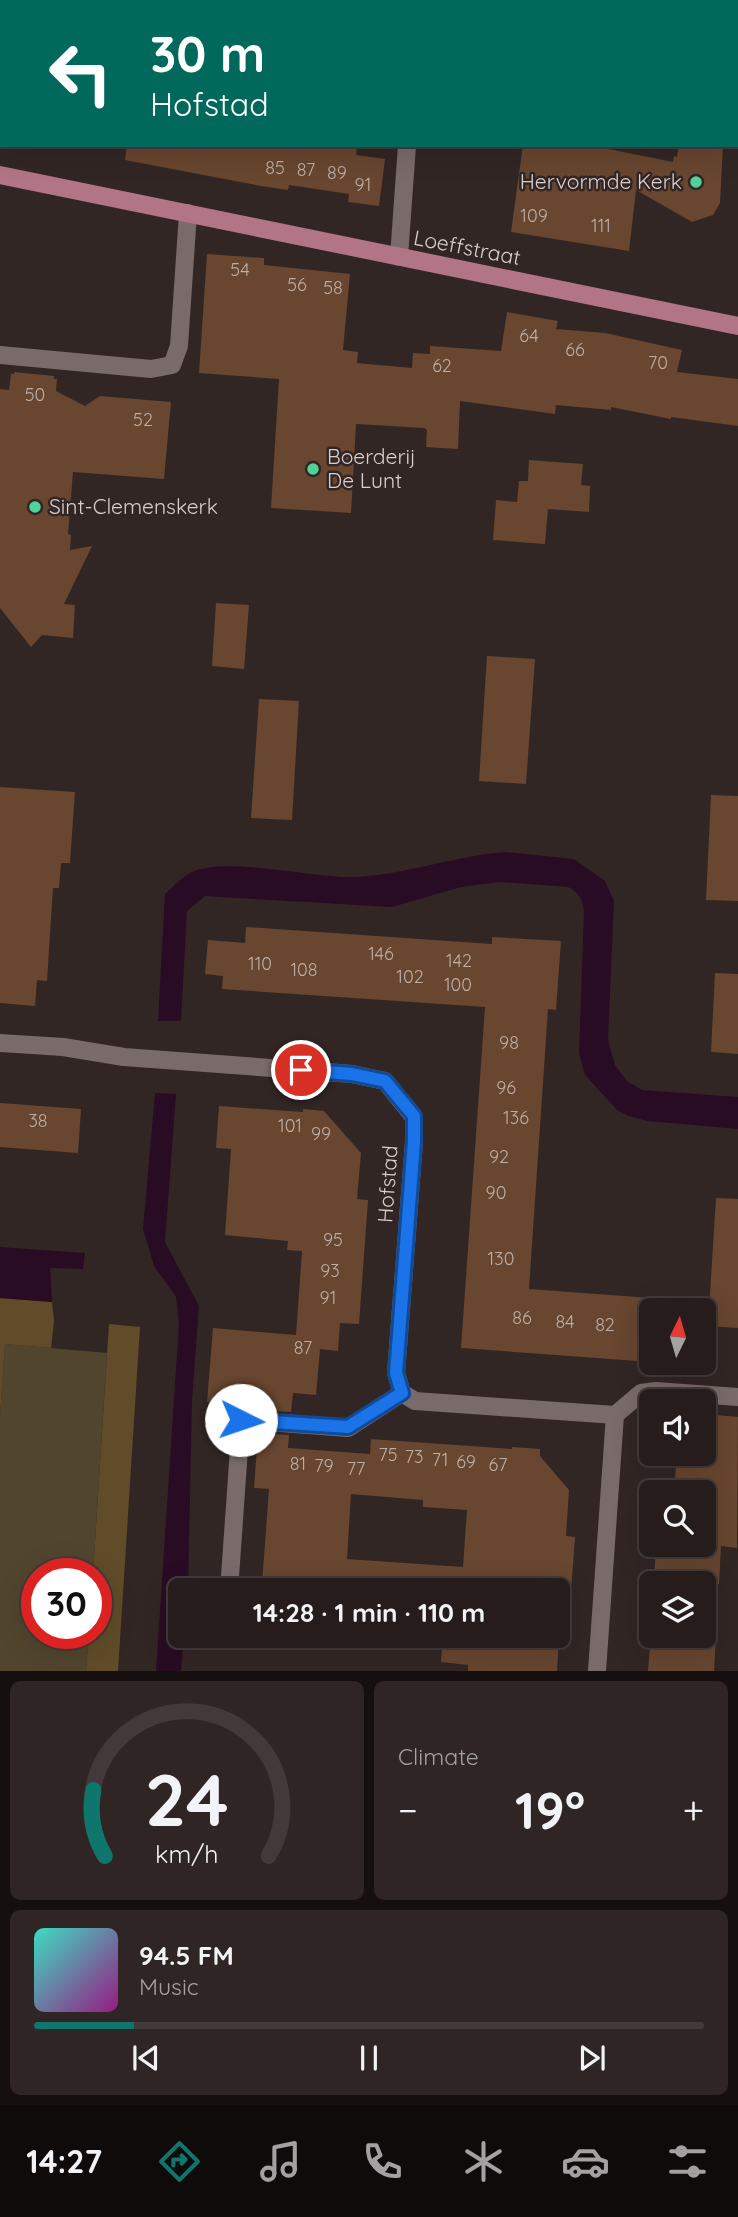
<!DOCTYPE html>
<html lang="en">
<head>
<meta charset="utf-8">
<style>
  :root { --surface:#261c1b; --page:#2e2524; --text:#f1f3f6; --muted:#a4a1a3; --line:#423a3a; --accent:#0f766e }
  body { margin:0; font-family:Quicksand,sans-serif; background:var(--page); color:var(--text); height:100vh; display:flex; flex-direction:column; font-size:26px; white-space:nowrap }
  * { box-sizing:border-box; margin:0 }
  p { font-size:23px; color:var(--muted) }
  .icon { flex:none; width:38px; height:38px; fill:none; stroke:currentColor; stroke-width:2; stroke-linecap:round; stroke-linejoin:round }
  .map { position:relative; height:1671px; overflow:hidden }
  .panel { display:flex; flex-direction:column; gap:10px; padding:10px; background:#150f0f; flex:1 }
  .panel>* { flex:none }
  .top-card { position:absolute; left:0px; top:0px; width:738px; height:147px; box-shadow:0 7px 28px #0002,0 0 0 2px var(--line); background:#00695c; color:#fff; overflow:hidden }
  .needle { width:46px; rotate:5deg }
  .buttons { position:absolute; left:639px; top:1298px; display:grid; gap:14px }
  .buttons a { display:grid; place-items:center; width:77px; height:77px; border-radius:10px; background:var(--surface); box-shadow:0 7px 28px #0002,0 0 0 2px var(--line); font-size:35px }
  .speed { position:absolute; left:21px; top:1558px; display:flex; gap:14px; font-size:35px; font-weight:700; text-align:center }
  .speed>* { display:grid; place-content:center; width:91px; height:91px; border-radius:50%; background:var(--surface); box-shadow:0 7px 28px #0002,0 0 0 2px var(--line); line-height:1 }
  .speed .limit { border:10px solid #d22; background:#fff; color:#111 }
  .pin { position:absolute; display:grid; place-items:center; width:60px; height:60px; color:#fff; margin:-30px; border:4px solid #fff; border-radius:50%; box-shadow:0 2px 7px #0007 }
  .me { position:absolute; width:77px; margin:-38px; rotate:94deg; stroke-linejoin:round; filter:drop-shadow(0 0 5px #0008) }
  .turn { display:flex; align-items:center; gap:24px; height:147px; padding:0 35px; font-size:32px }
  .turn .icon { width:91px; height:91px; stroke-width:2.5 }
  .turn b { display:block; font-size:49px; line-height:60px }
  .big { font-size:52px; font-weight:800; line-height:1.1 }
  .panel .widget { flex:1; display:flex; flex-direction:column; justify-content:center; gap:10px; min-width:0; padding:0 24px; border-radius:10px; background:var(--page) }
  .panel .dial { align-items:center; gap:0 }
  .dial svg { height:182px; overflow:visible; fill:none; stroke:var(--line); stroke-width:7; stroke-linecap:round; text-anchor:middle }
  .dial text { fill:var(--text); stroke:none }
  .song { display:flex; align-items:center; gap:21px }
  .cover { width:84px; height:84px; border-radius:10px; background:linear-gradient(135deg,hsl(170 70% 55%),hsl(310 70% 35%)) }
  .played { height:7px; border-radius:4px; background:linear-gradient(90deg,var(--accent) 15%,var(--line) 15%) }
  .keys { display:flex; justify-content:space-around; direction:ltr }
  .heat { display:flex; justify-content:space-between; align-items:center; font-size:38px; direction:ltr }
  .panel .tiles { flex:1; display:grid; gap:10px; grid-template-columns:1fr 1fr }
  .widget:last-child { grid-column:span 2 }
  .trip { position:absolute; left:168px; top:1578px; width:402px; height:70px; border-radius:10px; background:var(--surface); box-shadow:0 7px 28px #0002,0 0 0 2px var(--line); font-weight:800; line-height:70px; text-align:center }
  .dock { display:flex; height:112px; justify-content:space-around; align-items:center; background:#0f0b0b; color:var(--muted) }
  .dock .icon { width:49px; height:49px }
  .dock .active { color:var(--accent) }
  .dock b { font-size:32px; color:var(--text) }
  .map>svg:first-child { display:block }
</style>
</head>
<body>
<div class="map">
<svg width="738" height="1671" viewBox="0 0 738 1671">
  <rect width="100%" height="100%" fill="#322624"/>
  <path fill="#52452e" d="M5,1344L107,1353L93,1573H37V1633H89L86,1671H0V1416Z"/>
  <g fill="#604c28">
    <path d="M0,1298L52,1302L54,1321L51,1348L5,1344L0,1416Z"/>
    <path d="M109,1324L140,1327L118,1671H86L89,1633H96V1573H93Z"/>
  </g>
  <g fill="#280c23">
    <path d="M505,852L574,859L605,881L614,901L608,1040L615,1065L627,1081L642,1090L738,1097V1129L648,1121L628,1116L617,1110L585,1075L579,1053L584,911C582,899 579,892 568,887L500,882L461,887L392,907L205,896L187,911L181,1021H158L165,894C173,887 181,878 190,873C223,855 316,879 356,877C407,874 455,856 505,852Z"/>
    <path d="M155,1093L176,1094L165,1242L199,1306L192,1400L188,1591H180V1636H184L181,1671H156L179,1324L176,1297L154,1266L143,1229Z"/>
    <path d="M0,1247L85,1253L83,1269L50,1268L52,1302L0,1298Z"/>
  </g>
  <g fill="#684630" fill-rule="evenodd">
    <path d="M127,145H357L356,155L385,159L379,206L348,202L349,194L289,185L288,190L261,186L125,160Z"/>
    <path d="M523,145H588L673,162L674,156L677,157L679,145H723L720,203L713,215L692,222L636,190L629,251L511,232Z"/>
    <path d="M207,254L264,258V265L350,274L343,350L358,352L357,363L412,368L413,353L430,354V346L501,351L507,312L558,321L556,329L605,333L682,350L677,372L738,379V426L671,417V419L611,407V410L556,405L555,414L460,401L458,449L426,447L427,430L424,428L356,424L351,513L271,508L279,379L199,373Z"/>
    <path d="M14,372L54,376V379H57L56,391L85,406L100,396L171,402L164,479L73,472L68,534L71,535L70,550L92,546L64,604L75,605L73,638L42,635L31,647L0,608V389L9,390L11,374H14Z"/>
    <path d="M529,460L583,464L581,485L590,486L589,512L548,509L545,544L493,540L496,500L517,502L519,481H528Z"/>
    <path d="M216,603L249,605L244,669L212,666Z"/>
    <path d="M487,656L535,659L526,784L479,781Z"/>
    <path d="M259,699L299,701L292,820L251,818Z"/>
    <path d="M0,787L75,792L70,863H61L59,888H53L47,981L37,980L35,1006L0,1003Z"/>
    <path d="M711,795L738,796V901L706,900Z"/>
    <path d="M246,927L492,944V937L561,941L556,1010L548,1009L529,1289L651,1298V1362L461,1348L485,1007L222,989L223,976L205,974L208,940L245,943Z"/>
    <path d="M715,973L738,974V1054L711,1052Z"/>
    <path d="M0,1103L81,1109L78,1153L0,1147Z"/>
    <path d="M219,1106L303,1112V1109L324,1111L361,1153L357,1199L368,1200L359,1324L340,1323L338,1351L320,1349L316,1395L293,1393L291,1412L259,1410L260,1406L207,1402L213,1328L296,1335L302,1251L287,1250L288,1241L225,1235L231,1149L216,1148Z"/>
    <path d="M716,1198L738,1199V1328L708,1326Z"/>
    <path d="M704,1414L738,1417L737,1548L721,1546L719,1584H654L656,1545H709H704V1493H674L677,1454H704Z"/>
    <path d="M258,1433L289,1435L288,1448L370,1454L371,1439L512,1449V1447L540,1449V1456L569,1490L566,1536L575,1537L571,1591H562L557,1671H468V1665L441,1662L443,1636H558V1591H375L262,1584L269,1489L254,1488ZM351,1494L423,1500V1507L467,1510L463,1567L347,1559Z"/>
    <path d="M651,1636H716L714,1671H648Z"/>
  </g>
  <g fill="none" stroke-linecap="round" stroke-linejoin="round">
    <g stroke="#796b69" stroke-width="18">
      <path d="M417,2V0"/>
      <path d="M399,257L407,145"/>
      <path d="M0,355L151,369L172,365L179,346L188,213"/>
      <path d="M0,1043L63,1047L124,1057L352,1074L385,1081L414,1117V1142L396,1373L402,1393"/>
      <path d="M229,1591L241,1420L348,1428L402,1393L415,1401L615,1415"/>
      <path d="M597,1671L615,1415L641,1393L656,1391L738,1397"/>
    </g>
    <path stroke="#b17585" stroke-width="18" d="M0,175L738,326"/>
  </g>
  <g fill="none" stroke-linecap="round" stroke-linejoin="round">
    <g stroke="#114b97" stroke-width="18">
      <path id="route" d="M241,1420L348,1427L402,1393L396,1373L414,1142V1116L385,1081L352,1074L301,1070"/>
    </g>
    <use href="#route" stroke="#1a73e8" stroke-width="12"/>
  </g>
  <g fill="#50d398" stroke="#322624" stroke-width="2.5">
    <circle cx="696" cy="182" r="7"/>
    <circle cx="313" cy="469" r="7"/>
    <circle cx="35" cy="507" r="7"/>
  </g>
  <g text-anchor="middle" stroke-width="5" stroke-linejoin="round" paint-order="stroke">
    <g font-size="18" fill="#bcada6">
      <text x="275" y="174">85</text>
      <text x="306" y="176">87</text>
      <text x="337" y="179">89</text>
      <text x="363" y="191">91</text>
      <text x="534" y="222">109</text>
      <text x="601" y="232">111</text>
      <text x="240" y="276">54</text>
      <text x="297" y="291">56</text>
      <text x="333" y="294">58</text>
      <text x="529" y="342">64</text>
      <text x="575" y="356">66</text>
      <text x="658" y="369">70</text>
      <text x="442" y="372">62</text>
      <text x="35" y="401">50</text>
      <text x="143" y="426">52</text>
      <text x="381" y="960">146</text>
      <text x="459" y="967">142</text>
      <text x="260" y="970">110</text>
      <text x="304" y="976">108</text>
      <text x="410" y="983">102</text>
      <text x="458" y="991">100</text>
      <text x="509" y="1049">98</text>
      <text x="506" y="1094">96</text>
      <text x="516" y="1124">136</text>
      <text x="38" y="1127">38</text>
      <text x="290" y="1132">101</text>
      <text x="321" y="1140">99</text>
      <text x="499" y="1163">92</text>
      <text x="496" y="1199">90</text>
      <text x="333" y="1246">95</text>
      <text x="501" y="1265">130</text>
      <text x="330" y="1277">93</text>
      <text x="328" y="1304">91</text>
      <text x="522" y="1324">86</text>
      <text x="565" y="1328">84</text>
      <text x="605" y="1331">82</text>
      <text x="303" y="1354">87</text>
      <text x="388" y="1461">75</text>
      <text x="414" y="1463">73</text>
      <text x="440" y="1466">71</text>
      <text x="466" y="1468">69</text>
      <text x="298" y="1470">81</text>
      <text x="498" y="1471">67</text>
      <text x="324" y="1472">79</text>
      <text x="356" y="1475">77</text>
    </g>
    <g font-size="21" fill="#d8cfce" stroke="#322624" text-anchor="start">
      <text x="682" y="189" text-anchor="end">Hervormde Kerk</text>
      <text x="327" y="464">Boerderij<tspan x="327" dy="24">De Lunt</tspan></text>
      <text x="49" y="514">Sint-Clemenskerk</text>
    </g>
    <g font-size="21" fill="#d8cfce" stroke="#322624">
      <text transform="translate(467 248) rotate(11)" y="7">Loeffstraat</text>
      <text transform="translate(388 1184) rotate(-86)" y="7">Hofstad</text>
    </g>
  </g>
</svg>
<div class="buttons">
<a><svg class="needle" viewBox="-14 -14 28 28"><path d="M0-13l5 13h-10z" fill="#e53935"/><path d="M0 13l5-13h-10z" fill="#a4a1a3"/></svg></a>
<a><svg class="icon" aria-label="sound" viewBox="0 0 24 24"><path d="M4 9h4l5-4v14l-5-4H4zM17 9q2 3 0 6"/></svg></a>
<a><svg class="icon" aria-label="search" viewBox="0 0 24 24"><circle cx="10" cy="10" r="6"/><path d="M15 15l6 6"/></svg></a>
<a><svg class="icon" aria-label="layers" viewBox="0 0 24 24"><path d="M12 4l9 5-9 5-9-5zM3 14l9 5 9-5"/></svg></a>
</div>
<div class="speed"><div class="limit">30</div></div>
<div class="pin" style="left:301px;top:1070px;background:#d93025"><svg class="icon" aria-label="arrive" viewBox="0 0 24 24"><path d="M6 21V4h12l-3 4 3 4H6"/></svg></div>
<svg class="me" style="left:241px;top:1420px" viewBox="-20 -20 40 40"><circle r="19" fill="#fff"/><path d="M0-13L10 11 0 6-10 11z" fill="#1a73e8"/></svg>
<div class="trip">14:28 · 1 min · 110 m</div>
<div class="top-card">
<div class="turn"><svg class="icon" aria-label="left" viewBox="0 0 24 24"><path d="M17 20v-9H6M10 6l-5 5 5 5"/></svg><div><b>30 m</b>Hofstad</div></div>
</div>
</div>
<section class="panel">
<div class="tiles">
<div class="widget dial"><svg viewBox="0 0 100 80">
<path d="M14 69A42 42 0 1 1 86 69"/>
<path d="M14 69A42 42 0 0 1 9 40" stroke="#0f766e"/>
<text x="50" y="56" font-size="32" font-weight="700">24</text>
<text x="50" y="72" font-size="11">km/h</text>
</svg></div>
<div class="widget"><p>Climate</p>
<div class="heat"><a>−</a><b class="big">19°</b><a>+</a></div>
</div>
<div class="widget">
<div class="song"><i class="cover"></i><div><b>94.5 FM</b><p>Music</p></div></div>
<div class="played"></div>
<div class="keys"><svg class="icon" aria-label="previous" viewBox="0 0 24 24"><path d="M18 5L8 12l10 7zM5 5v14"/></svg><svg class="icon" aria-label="pause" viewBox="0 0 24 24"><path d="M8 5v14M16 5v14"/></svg><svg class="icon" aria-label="next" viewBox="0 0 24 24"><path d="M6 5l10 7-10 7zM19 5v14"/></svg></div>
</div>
</div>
</section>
<nav class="dock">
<b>14:27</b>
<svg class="icon active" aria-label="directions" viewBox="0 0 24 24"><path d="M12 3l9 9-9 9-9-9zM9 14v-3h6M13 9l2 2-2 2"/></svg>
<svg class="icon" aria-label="music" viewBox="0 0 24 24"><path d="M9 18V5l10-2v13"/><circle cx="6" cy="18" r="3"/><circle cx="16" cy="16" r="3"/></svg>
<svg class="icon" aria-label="phone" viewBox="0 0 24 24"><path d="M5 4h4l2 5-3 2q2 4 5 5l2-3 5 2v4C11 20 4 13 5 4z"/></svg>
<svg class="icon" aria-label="climate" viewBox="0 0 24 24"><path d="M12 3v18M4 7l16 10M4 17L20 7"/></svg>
<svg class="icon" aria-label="car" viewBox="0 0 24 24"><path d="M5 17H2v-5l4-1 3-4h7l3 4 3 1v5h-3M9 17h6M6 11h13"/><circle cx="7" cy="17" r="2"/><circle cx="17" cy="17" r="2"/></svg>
<svg class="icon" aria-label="filters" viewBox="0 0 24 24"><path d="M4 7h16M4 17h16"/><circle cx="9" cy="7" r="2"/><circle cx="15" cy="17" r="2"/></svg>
</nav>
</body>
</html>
